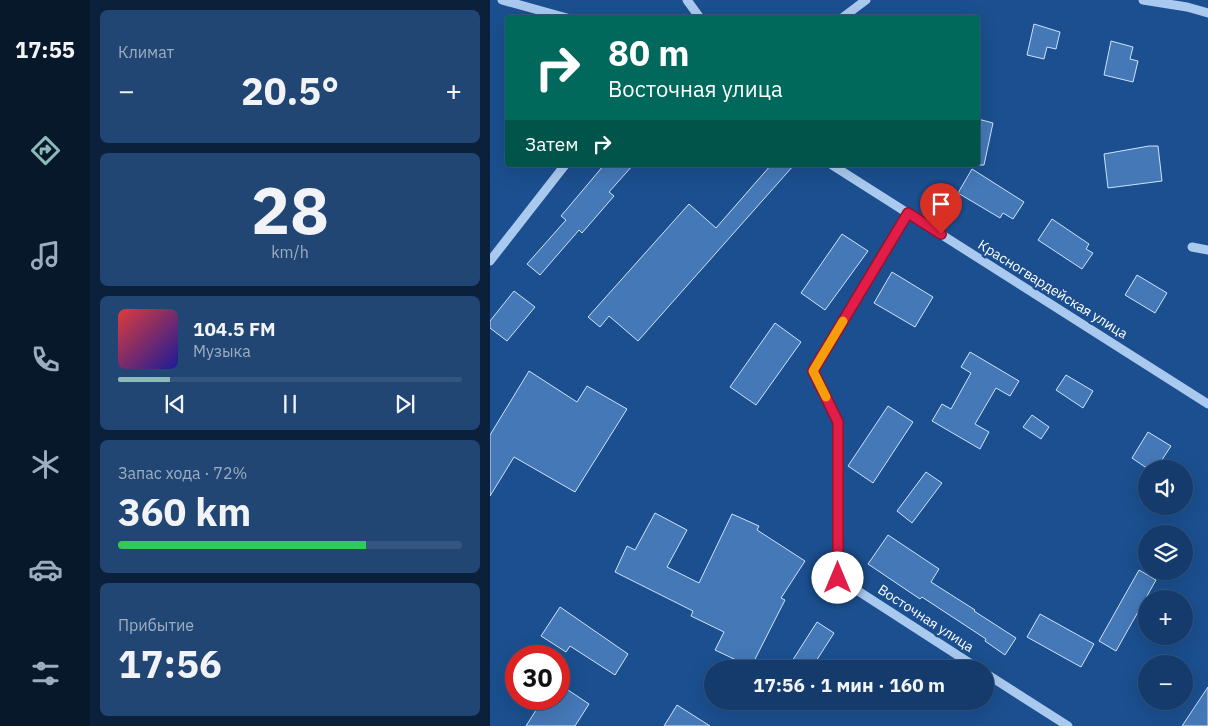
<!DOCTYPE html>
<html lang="ru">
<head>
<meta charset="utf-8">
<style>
  :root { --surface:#143b6b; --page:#214673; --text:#f1f3f6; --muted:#9dadc1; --line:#33557e; --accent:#8bbbb9 }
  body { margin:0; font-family:"IBM Plex Sans",sans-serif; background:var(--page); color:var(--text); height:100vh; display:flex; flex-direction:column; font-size:19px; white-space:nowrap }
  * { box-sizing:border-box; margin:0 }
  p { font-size:16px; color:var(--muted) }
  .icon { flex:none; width:28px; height:28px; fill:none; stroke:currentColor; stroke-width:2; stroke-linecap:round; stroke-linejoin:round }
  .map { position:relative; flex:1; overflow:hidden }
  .side { display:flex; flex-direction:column; gap:10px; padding:10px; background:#0b203b; width:400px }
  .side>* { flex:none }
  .hud { position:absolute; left:15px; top:15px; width:475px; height:152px; border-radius:5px; box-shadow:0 5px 20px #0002,0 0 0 1px var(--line); background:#00695c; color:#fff; overflow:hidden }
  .controls { position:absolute; left:648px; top:460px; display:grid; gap:10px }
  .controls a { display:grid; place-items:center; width:55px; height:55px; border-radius:50%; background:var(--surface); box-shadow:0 5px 20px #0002,0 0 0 1px var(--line); font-size:25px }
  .speed { position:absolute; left:15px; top:645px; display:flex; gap:10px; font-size:25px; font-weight:700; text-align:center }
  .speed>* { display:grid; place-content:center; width:65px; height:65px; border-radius:50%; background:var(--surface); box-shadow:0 5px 20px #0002,0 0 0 1px var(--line); line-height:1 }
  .speed .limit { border:8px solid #d22; background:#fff; color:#111 }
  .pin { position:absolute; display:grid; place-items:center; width:42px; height:42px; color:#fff; margin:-51px -21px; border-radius:50% 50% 50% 0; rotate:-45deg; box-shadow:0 0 5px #0007 }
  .pin .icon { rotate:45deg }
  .me { position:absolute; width:55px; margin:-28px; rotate:0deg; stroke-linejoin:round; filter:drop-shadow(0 0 4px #0008) }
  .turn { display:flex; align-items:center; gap:18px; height:105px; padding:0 20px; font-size:22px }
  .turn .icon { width:65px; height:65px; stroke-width:2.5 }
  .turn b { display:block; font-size:35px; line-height:42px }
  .then { display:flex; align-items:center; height:48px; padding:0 20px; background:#0003; gap:10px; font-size:19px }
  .big { font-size:38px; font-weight:700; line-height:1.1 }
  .side .widget { flex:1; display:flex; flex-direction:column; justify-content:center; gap:8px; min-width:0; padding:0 18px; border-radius:8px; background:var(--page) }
  .side .dial { align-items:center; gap:0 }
  .dial b { font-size:65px; line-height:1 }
  .song { display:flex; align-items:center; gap:15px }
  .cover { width:60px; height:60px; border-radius:8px; background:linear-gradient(135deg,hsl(0 70% 55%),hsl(240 70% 35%)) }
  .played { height:5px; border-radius:2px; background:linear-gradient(90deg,var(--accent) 15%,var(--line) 15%) }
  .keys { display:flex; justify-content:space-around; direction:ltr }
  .heat { display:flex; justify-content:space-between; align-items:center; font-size:28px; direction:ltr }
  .charge { height:8px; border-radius:4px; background:linear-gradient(90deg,#34c759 72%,var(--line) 0) }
  .trip { position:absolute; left:214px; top:660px; width:290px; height:50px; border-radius:25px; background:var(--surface); box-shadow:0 5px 20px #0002,0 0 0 1px var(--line); font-weight:700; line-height:50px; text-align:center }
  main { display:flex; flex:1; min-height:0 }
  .tabs { display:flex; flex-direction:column; width:90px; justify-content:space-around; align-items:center; background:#08182b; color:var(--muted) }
  .tabs .icon { width:35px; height:35px }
  .tabs .on { color:var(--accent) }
  .tabs b { font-size:22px; color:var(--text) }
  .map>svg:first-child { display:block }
</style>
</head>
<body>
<main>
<nav class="tabs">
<b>17:55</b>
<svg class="icon on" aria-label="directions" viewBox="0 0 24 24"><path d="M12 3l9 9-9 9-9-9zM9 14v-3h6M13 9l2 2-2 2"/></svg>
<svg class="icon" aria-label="music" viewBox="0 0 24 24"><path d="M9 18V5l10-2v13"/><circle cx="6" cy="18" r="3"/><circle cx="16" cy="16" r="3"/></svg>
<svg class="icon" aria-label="phone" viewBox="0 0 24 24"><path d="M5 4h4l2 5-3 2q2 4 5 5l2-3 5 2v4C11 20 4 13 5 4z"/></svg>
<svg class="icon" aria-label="climate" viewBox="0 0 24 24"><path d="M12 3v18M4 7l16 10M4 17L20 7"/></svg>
<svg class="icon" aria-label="car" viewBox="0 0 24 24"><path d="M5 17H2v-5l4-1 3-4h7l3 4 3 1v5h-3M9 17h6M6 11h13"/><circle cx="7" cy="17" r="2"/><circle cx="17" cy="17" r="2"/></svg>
<svg class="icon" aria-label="filters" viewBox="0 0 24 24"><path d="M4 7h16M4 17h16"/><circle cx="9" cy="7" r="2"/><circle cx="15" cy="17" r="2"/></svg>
</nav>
<section class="side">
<div class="widget"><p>Климат</p>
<div class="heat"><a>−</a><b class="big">20.5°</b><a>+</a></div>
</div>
<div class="widget dial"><b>28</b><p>km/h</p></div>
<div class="widget">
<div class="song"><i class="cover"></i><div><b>104.5 FM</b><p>Музыка</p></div></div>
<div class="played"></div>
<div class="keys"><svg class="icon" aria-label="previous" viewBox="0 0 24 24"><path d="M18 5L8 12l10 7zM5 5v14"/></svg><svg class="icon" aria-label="pause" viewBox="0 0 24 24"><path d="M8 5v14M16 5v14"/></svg><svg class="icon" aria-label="next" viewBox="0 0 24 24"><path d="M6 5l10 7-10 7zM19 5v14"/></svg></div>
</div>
<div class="widget"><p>Запас хода · 72%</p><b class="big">360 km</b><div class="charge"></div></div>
<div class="widget"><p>Прибытие</p><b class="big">17:56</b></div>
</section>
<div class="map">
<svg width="718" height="726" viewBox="0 0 718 726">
  <rect width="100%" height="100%" fill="#1b4f8f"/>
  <g fill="#4478b7" stroke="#cfe3fa">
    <path d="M544,24L570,32L566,49L557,47L554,59L537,55Z"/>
    <path d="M621,41L643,47L640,59L648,61L643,82L614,75Z"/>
    <path d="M488,119L503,123L494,165H488Z"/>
    <path d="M659,146H668L672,181L618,188L614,154Z"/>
    <path d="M114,165H143L119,192L124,196L92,233L89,230L50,275L37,264L76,220L71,216Z"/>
    <path d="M281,165H304L148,341L119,316L110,327L98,317L199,204L226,228Z"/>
    <path d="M482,169L534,202L523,219L513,213L510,218L468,193Z"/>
    <path d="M562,219L599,244L596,249L603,253L592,269L548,240Z"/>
    <path d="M352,234L378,251L335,310L311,293Z"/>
    <path d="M402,272L443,297L425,327L384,303Z"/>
    <path d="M647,275L677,293L665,313L635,295Z"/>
    <path d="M24,291L45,307L17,341L0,328V321Z"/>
    <path d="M285,323L311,342L266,405L240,387Z"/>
    <path d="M480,352L529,381L520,396L506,388L485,424L499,432L490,449L442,421L452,404L461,409L481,373L471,367Z"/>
    <path d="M39,371L87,402L97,386L137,409L85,492L24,457L0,496V435Z"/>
    <path d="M576,375L603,391L593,408L566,390Z"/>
    <path d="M398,406L423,422L383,483L358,466Z"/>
    <path d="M542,415L559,427L551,439L533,427Z"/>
    <path d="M658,432L681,446L666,469H658L642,458Z"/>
    <path d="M436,472L452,483L422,523L407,511Z"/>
    <path d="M165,513L197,530L177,567L209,583L242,514L269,526L267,530L315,561L291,598L295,600L261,667L225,650L234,632L201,616L203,611L125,572L137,546L145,550Z"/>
    <path d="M398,535L449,569L441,582L485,610L484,611L526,638L515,655L495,641L496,639L432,597L430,599L378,564Z"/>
    <path d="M649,570L666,580L626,651L609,641Z"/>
    <path d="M70,607L138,654L125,675L80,646L76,652L51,636Z"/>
    <path d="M550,614L604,644L591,667L537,637Z"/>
    <path d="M327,622L344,633L321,669H297Z"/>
    <path d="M69,684L99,704L85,726H36L53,699H69Z"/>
    <path d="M718,687V726H692Z"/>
    <path d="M187,705L220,726H174Z"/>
  </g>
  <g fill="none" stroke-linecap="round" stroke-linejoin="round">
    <g stroke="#a9c9ee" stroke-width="9">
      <path d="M12,0L77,18"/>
      <path d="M197,0L210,18"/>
      <path d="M653,0L697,7L718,13"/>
      <path d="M352,18L376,0"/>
      <path d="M342,165L718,404"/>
      <path d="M418,213L323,371L348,422V578L489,669"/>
      <path d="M702,247L718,250"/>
      <path d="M0,261L75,165"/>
      <path d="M495,673L578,726"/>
    </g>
  </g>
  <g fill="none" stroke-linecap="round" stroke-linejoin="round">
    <g stroke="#92132f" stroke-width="12">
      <path id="route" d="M348,578V422L323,371L418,213L451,234"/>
    </g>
    <use href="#route" stroke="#e11d48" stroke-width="9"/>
    <path stroke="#f59e0b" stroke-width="9" d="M336,397L323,371L353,321"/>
  </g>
  <g text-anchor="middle" stroke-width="5" stroke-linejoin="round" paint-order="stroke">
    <g font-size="14" fill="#fff" stroke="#1b4f8f">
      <text transform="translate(563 289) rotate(32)" y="5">Красногвардейская улица</text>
      <text transform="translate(436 618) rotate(33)" y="5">Восточная улица</text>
    </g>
  </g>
</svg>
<div class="controls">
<a><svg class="icon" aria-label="sound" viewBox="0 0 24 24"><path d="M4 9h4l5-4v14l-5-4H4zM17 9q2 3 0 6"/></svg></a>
<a><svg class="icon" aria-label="layers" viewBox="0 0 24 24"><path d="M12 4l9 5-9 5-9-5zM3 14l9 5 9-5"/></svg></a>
<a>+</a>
<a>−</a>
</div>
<div class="speed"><div class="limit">30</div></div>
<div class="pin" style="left:451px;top:234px;background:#d93025"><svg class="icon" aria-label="arrive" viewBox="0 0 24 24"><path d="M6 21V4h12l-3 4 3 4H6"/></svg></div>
<svg class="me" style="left:348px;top:578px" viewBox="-20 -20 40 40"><circle r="19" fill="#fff"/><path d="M0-13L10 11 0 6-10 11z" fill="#e11d48"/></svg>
<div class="trip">17:56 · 1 мин · 160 m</div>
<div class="hud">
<div class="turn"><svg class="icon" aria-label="right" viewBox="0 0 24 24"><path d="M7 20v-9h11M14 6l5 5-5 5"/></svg><div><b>80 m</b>Восточная улица</div></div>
<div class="then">Затем<svg class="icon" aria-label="right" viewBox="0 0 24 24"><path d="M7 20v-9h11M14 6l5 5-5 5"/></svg></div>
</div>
</div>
</main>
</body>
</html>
